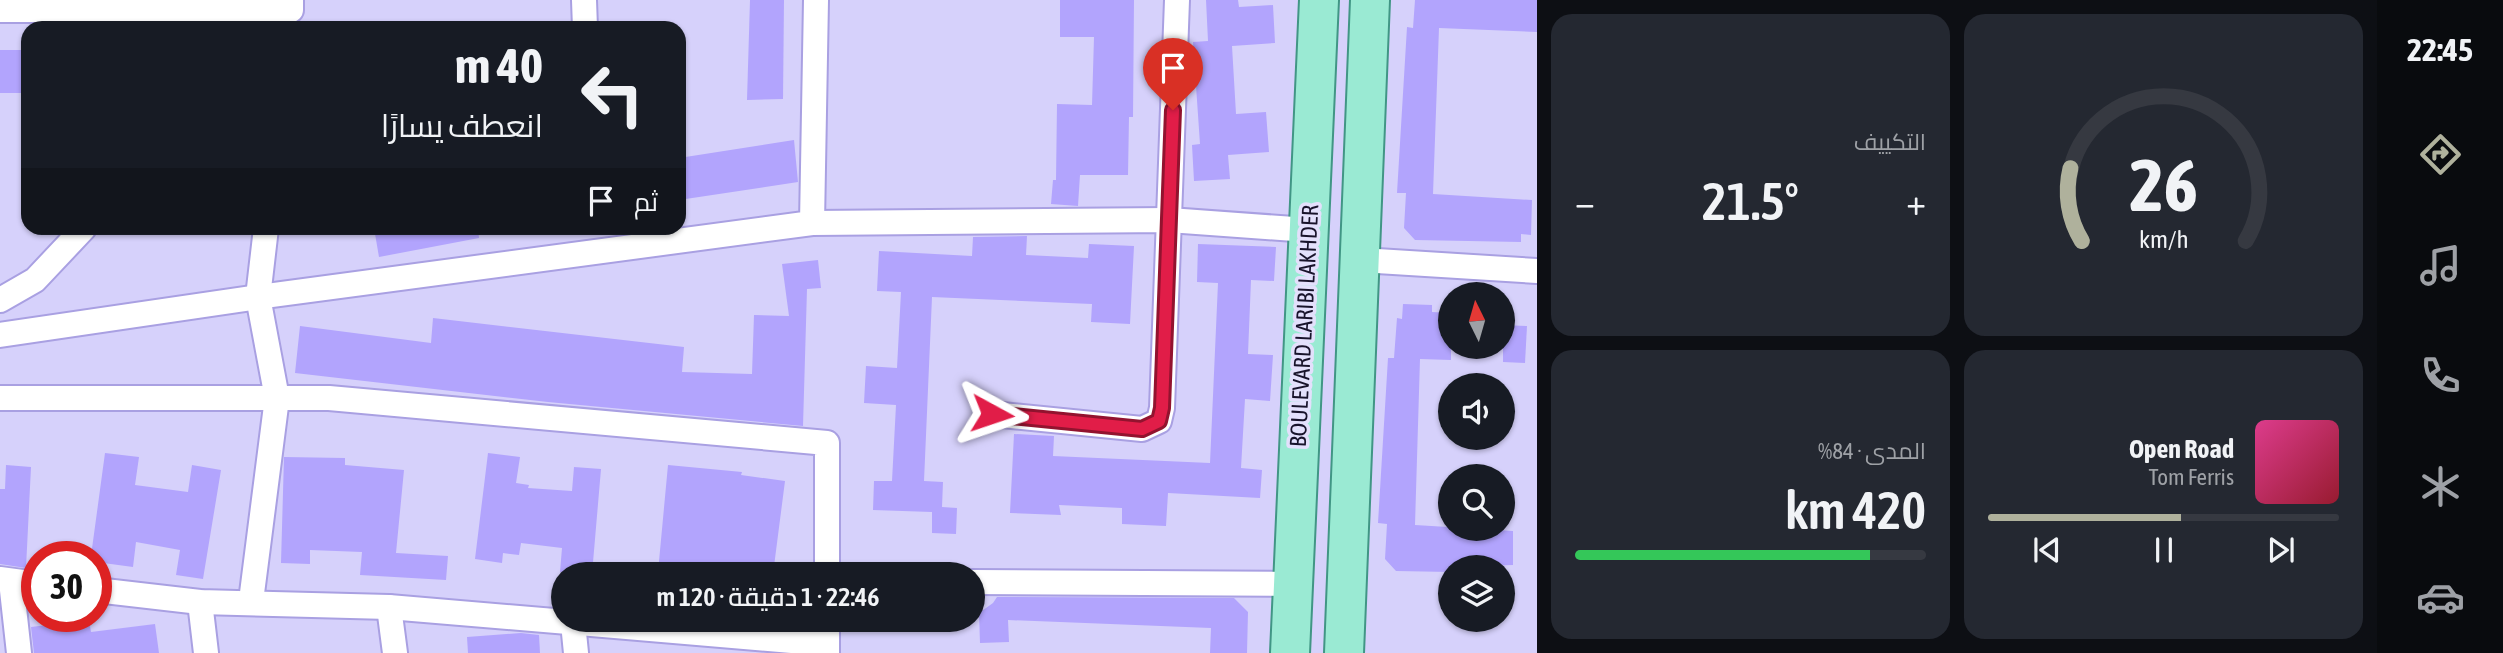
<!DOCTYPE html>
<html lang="ar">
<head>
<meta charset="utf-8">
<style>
  :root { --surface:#171b24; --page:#242831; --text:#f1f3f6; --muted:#9ea1a6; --line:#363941; --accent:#afb19c }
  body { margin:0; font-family:"Asap Condensed",Cairo,sans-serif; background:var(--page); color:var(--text); direction:rtl; height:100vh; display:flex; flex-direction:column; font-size:26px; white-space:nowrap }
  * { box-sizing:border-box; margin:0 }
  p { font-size:23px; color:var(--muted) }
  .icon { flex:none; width:38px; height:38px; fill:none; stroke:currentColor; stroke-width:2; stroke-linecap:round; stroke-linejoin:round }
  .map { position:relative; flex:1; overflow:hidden; direction:ltr }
  .side { display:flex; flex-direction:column; gap:14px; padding:14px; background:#0d0f14; width:840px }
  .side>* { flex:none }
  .guide { position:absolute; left:21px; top:21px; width:665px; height:214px; border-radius:21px; box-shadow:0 2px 5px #0004; direction:rtl; background:#171b24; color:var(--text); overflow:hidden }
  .needle { width:46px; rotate:355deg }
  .tools { position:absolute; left:1438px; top:282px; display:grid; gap:14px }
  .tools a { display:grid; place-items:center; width:77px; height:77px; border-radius:50%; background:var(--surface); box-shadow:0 2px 5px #0004; font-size:35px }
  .speed { position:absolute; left:21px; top:541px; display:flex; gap:14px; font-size:35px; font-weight:700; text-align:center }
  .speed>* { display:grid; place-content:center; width:91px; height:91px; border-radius:50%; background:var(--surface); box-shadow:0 2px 5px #0004; line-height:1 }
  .speed .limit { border:10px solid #d22; background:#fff; color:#111 }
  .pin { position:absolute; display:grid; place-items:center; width:60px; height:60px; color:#fff; margin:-72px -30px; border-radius:50% 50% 50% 0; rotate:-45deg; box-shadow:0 0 7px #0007 }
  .pin .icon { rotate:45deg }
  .me { position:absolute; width:77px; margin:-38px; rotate:95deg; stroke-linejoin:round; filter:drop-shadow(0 0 5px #0008) }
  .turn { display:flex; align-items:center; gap:24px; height:147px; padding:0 28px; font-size:32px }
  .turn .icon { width:91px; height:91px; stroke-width:2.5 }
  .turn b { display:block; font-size:49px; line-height:60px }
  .then { display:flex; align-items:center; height:66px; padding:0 28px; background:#0003; gap:14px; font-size:26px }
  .big { font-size:52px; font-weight:600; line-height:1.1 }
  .side .tile { flex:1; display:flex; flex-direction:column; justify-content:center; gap:10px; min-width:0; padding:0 24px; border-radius:21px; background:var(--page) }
  .side .dial { align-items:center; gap:0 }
  .dial svg { height:182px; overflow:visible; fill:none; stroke:var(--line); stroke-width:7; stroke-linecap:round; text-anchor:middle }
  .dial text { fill:var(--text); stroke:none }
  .song { display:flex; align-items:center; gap:21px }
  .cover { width:84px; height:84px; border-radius:10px; background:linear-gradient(135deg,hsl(330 70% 55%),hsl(350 70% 35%)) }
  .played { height:7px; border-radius:4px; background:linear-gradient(90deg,var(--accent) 55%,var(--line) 55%) }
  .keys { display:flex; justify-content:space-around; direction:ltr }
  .heat { display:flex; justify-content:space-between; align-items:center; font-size:38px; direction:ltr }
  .charge { height:10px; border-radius:5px; background:linear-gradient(90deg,#34c759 84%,var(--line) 0) }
  .side .tiles { flex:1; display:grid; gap:14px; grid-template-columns:repeat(2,1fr) }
  .trip { position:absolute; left:551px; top:562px; width:434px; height:70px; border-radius:35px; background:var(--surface); box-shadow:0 2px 5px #0004; font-weight:600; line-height:70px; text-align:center; direction:rtl }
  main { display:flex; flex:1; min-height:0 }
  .dock { display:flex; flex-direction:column; width:126px; justify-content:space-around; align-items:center; background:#090b0e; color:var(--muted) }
  .dock .icon { width:49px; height:49px }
  .dock .selected { color:var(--accent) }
  .dock b { font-size:32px; color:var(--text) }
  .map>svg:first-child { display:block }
</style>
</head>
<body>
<main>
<nav class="dock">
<b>22:45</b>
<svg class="icon selected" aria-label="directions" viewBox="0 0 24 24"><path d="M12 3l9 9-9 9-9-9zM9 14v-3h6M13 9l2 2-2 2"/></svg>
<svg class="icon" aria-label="music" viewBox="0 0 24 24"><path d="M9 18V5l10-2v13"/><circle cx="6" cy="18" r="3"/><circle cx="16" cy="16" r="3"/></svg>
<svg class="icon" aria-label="phone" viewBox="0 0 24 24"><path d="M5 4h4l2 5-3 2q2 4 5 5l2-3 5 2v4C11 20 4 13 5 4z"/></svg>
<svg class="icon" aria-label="climate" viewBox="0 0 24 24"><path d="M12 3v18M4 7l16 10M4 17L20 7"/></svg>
<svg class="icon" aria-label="car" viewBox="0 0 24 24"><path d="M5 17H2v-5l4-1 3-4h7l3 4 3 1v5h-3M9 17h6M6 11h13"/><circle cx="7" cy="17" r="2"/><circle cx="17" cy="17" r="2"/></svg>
</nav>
<section class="side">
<div class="tiles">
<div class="tile dial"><svg viewBox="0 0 100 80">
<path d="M14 69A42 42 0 1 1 86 69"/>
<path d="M14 69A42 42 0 0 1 9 37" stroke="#afb19c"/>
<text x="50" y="56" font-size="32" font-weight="700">26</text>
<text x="50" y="72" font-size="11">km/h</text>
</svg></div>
<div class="tile"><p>التكييف</p>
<div class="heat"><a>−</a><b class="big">21.5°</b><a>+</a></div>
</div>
<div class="tile">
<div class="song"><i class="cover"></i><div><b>Open Road</b><p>Tom Ferris</p></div></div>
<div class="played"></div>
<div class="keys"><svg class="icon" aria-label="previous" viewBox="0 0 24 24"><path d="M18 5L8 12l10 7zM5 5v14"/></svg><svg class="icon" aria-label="pause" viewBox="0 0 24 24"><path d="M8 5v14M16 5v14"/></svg><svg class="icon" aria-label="next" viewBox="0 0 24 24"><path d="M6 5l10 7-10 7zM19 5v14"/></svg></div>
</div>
<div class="tile"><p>المدى · 84%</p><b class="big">420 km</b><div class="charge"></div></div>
</div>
</section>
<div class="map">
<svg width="1537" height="653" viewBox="0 0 1537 653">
  <rect width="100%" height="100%" fill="#d6d1fb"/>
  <g fill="#b2a4fd">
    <path d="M750,0H784L783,99L747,100Z"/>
    <path d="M1060,0H1134L1133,117H1129L1128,175H1080L1078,206L1051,204L1053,180H1056L1057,104L1092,105L1094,37H1060Z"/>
    <path d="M1206,0H1238L1239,7L1273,5L1275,43L1232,46L1236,114L1266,112L1269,152L1228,155L1230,179L1194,181L1192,145L1200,144L1193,42L1208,41Z"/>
    <path d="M1415,0H1537V32L1439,28L1433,194L1532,200L1531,235L1521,234V242L1415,240L1404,228L1406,193H1397L1407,27L1413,28Z"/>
    <rect x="0" y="50" width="28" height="43"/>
    <path d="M794,140L798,182L679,200V158Z"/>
    <path d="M374,228H478L479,238L379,257Z"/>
    <path d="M1027,236L1026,255L1088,258L1089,244L1134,246L1130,324L1091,322L1092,304L932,297L924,481L943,482L942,507L957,508L956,534L932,533V512L873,510L874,481H892L896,405L864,403L866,366L897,368L901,292L877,291L879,251L972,256L973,237Z"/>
    <path d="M1198,244L1276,247L1274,281L1251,280L1248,354L1273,355L1270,401L1245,399L1241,468L1262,470L1260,498L1168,493L1166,526L1122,524V508L1059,505L1061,515L1010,513L1014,434L1054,436L1053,456L1210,463L1218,283L1197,282Z"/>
    <path d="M818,260L821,288L807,289L803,426L548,402L295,373L300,326L431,343L433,318L684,347L682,372L752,374L754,315L789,316L782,264Z"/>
    <path d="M1403,304L1432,305V312L1451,313V360L1420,359L1415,525L1513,531V565L1451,567V572L1396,571L1385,559L1387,524L1378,523L1388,358H1394L1397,318L1402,319Z"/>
    <path d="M1503,325L1527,326L1525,363L1503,362Z"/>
    <path d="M105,453L139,457L135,485L188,492L192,465L221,470L203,579L176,575L180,550L136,542L133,567L96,562V556H91Z"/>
    <path d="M488,453L520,457L516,483L529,485L528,488L572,491L574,467L601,469L592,574L560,572L562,548L521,543L519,555L503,553L502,563L475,559Z"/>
    <path d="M284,457L345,458V465L404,470L396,553L448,556L446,580L360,575L362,552L310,550V564L281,563Z"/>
    <path d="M6,465L31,467L26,568L0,564V489H5Z"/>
    <path d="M668,465L742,472L741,475L785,481L773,574L658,572Z"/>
    <path d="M997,597L1234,598L1248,612L1247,653H1210L1211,628L1008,620L1009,642L980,643L979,613L993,603Z"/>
    <path d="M89,620L91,632L155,624L159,653H34L31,627Z"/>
    <path d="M521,633L539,635L540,653H468L467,637Z"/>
  </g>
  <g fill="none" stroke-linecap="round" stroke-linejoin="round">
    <g stroke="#a9a0e2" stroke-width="28">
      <g id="minor">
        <path d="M584,0L585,28"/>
        <path d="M0,10H291V0"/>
        <path d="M812,223L1169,220L1308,230"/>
        <path d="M1361,260L1537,271"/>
        <path d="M0,300L35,280L84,228"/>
        <path d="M0,335L258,297L812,223L816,0"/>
        <path d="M0,398H329L827,443V574"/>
        <path d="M992,414L1142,429L1159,421L1162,408L1177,0"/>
        <path d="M0,579L37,584"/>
        <path d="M11,581L19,653"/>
        <path d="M973,582L1293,584"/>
        <path d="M96,590L200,602L389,607L827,644"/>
        <path d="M251,601L277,398L258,297L266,228"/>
        <path d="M200,602L206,653"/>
        <path d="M389,607L395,653"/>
        <path d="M573,623L576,653"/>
        <path d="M827,653V620"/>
      </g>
    </g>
    <g stroke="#419685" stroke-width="42">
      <g id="primary">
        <path d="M1290,653L1319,0"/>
        <path d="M1344,653L1370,0"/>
      </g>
    </g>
    <use href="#minor" stroke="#fff" stroke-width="24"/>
    <use href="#primary" stroke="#9aead3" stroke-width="38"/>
  </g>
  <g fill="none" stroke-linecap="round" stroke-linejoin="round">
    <g stroke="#92132f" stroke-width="18">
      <path id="route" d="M992,414L1142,429L1159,421L1162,408L1173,110"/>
    </g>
    <use href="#route" stroke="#e11d48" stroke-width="12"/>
  </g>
  <g text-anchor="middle" stroke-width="7" stroke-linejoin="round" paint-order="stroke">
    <g font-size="23" fill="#18132b" stroke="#e3e0fc">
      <text transform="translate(1304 326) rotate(-87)" y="8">BOULEVARD LARIBI LAKHDER</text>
    </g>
  </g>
</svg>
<div class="tools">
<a><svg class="needle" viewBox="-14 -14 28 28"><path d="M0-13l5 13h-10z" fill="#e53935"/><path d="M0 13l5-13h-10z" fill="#9ea1a6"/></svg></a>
<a><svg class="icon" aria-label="sound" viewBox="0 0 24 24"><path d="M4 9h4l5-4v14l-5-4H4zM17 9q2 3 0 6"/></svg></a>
<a><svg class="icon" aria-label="search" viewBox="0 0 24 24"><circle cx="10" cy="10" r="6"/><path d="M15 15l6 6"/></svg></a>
<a><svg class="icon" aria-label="layers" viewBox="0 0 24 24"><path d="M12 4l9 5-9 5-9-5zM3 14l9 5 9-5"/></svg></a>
</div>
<div class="speed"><div class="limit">30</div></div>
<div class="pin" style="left:1173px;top:110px;background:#d93025"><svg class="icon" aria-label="arrive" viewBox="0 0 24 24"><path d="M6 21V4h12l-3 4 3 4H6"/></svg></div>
<svg class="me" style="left:992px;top:414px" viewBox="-20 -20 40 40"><path d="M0-17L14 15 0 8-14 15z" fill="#e11d48" stroke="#fff" stroke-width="4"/></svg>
<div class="trip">22:46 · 1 دقيقة · 120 m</div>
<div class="guide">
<div class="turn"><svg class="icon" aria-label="left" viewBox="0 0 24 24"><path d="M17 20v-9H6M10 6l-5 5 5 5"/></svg><div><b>40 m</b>انعطف يسارًا</div></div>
<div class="then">ثم<svg class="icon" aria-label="arrive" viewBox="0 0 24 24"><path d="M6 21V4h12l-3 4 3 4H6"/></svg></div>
</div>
</div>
</main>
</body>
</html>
